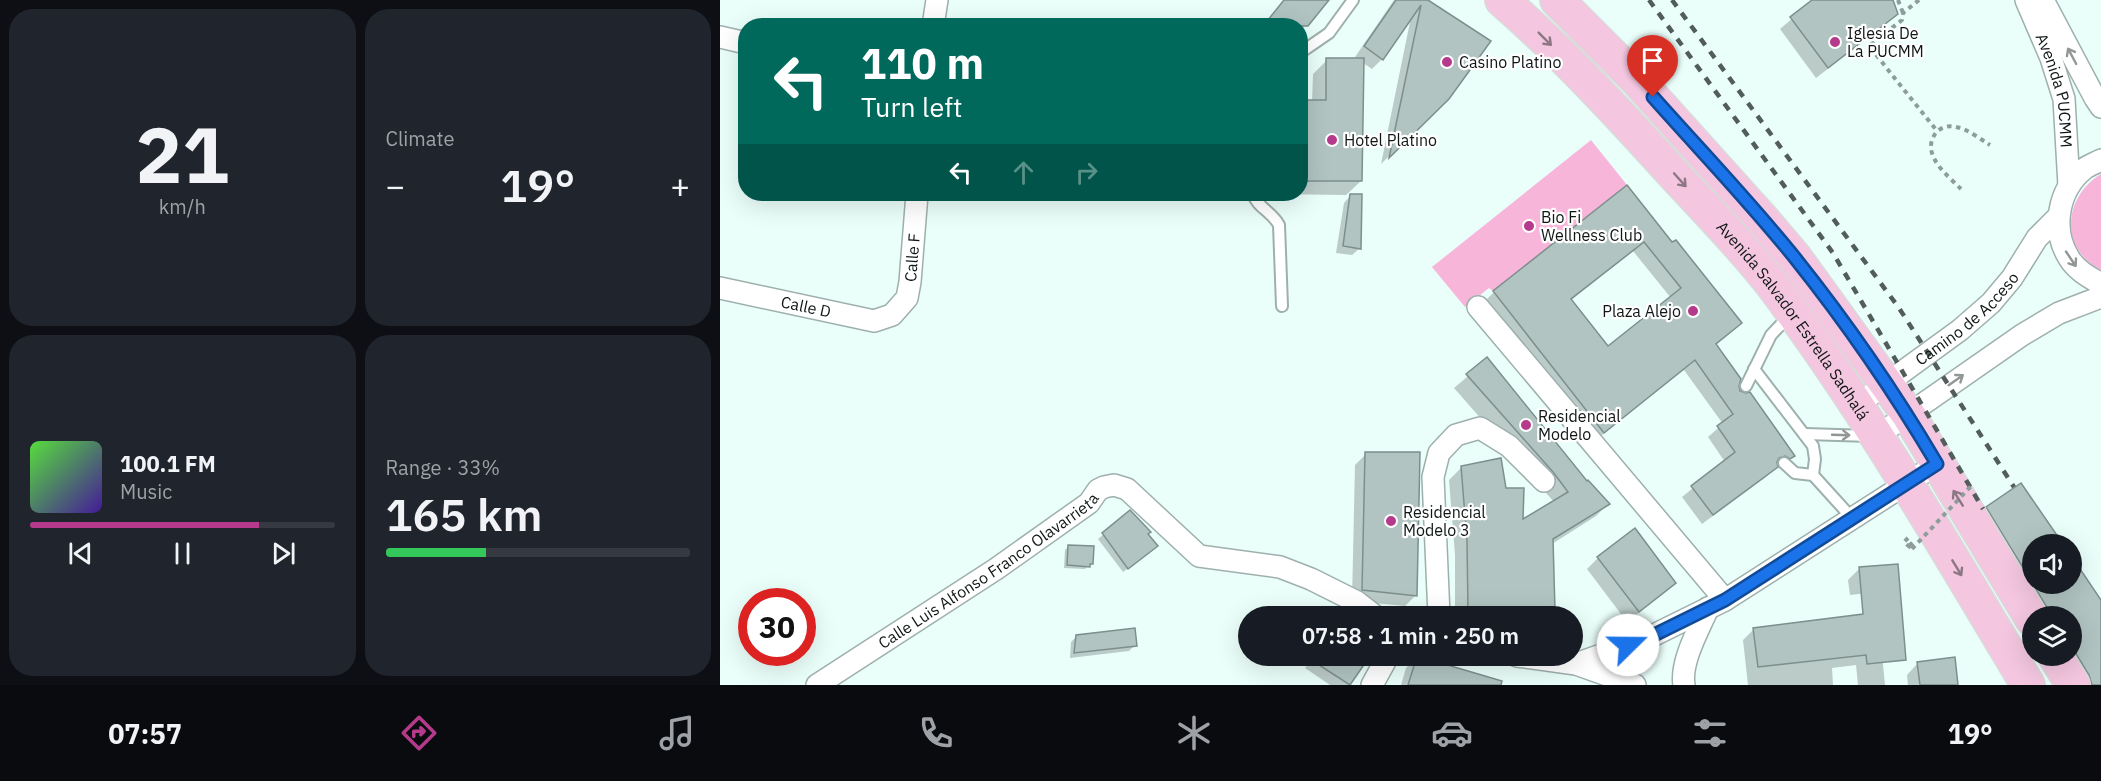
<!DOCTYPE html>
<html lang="en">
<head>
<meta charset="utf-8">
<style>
  :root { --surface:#171b24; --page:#20242c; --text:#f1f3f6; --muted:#9ea1a6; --line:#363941; --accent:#b63a8b }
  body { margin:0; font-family:"IBM Plex Sans",sans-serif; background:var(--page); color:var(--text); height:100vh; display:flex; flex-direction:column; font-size:22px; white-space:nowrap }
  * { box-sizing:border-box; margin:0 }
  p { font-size:20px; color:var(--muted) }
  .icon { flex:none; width:33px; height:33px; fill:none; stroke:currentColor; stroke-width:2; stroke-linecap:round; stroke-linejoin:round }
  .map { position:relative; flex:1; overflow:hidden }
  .side { display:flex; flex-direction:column; gap:9px; padding:9px; background:#0d0f14; width:720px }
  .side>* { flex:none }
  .hud { position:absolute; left:18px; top:18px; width:570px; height:183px; border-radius:24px; box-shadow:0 6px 24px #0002; background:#00695c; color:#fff; overflow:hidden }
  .tools { position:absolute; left:1302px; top:534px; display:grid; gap:12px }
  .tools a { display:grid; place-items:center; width:60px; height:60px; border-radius:50%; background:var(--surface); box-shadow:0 6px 24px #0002; font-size:30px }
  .speed { position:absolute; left:18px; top:588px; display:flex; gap:12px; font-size:30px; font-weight:700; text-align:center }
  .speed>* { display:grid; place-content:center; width:78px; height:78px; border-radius:50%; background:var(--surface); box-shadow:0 6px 24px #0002; line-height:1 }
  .speed .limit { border:9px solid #d22; background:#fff; color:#111 }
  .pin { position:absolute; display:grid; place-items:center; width:51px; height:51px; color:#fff; margin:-62px -26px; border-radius:50% 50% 50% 0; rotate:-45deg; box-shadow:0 0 6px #0007 }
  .pin .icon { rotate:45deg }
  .me { position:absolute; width:66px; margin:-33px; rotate:68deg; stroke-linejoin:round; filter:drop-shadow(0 0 4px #0008) }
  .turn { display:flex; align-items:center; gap:21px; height:126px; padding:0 24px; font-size:27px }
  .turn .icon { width:78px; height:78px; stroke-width:2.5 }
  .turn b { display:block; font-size:42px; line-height:51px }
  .lanes { display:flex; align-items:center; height:57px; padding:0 24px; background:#0003; justify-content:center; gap:30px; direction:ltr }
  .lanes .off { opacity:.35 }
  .big { font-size:45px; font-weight:600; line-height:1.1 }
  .side .card { flex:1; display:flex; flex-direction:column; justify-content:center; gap:9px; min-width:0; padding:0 21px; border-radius:24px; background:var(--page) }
  .side .dial { align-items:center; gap:0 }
  .dial b { font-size:78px; line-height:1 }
  .song { display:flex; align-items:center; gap:18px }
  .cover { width:72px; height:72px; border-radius:9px; background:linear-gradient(135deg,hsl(110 70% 55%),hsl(260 70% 35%)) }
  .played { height:6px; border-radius:3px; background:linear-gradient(90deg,var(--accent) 75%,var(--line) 75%) }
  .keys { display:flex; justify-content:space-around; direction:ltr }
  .heat { display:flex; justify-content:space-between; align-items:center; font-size:33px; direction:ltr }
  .charge { height:9px; border-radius:4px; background:linear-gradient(90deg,#34c759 33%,var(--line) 0) }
  .side .tiles { flex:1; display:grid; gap:9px; grid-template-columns:repeat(2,1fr) }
  .trip { position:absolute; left:518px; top:606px; width:345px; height:60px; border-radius:30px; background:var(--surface); box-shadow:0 6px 24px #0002; font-weight:600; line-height:60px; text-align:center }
  .menu { display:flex; height:96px; justify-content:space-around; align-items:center; background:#090b0e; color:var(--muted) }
  .menu .icon { width:42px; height:42px }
  .menu .active { color:var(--accent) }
  .menu b { font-size:27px; color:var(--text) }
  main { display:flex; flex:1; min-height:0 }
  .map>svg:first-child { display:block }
</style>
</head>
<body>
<main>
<section class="side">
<div class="tiles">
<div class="card dial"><b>21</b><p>km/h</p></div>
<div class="card"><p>Climate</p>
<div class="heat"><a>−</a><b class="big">19°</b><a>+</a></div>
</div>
<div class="card">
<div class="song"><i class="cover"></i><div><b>100.1 FM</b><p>Music</p></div></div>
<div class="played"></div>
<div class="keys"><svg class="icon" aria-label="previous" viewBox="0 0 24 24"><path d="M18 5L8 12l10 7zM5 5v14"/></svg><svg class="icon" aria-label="pause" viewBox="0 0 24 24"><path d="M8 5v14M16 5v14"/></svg><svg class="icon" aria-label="next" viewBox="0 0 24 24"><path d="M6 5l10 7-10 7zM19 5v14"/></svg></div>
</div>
<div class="card"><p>Range · 33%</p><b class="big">165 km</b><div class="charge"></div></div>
</div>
</section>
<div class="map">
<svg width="1381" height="685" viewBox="0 0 1381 685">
  <rect width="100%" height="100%" fill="#eafefa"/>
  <g fill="#f7b5da">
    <path d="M871,140L907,185L773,291L769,288L745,307L712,267Z"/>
    <path d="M1381,174V270C1339,249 1343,197 1381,174Z"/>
  </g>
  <g fill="#0003" fill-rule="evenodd">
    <path d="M564,0H607L580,32V26H543Z"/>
    <path d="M674,0H705L728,98L661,164L691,17L662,59L652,69L643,63L641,181L626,195L551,194H580V101L592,102L593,74L607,60H639L635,57Z"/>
    <path d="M1094,0H1171L1176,13L1165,25L1096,78L1060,29Z"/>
    <path d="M906,187L952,244L1020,323L995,345L1019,392L1073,455L1062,466L1059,468L1056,467L1046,477L982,524L962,497L1005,462L988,437L1003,424L964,370L873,442L763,303L774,292ZM913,251L951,298L888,348L850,301Z"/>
    <path d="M631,195L640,248L632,255L616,253L624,203Z"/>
    <path d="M767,360L866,483L888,504L876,516L832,544L833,611L827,616H735V555L729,480L742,467L784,489L802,521L834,502L734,388Z"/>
    <path d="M646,454L696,595L685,606L632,601L635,465Z"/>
    <path d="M1300,485L1341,544H1312V584H1352V560L1381,603V685H1352V616H1312L1253,522L1267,508Z"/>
    <path d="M410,512L427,534L431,551L403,572L378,539Z"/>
    <path d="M348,547L371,563L365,569L344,568L345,550Z"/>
    <path d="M878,558L954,583L943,594L907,622L867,569Z"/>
    <path d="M1139,569L1166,591L1130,595L1128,580Z"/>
    <path d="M1158,614L1165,685H1138L1136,665L1112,668L1113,685H1028L1023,640L1034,629Z"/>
    <path d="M357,636L415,645L409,651L350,658L351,642Z"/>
    <path d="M594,656H649L628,685H610L585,668Z"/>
    <path d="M697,657L774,685H681L686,668Z"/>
    <path d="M1198,663L1236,685H1188L1187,675Z"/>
  </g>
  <g fill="#b1c4c1" stroke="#7d8f8c" stroke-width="1.5" fill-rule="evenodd">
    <path d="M564,0H609L588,26H543Z"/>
    <path d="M676,0H708L771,41L729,99L669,158L701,5L663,60L644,46Z"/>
    <path d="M1092,0H1173L1178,14L1108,68L1070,17Z"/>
    <path d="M606,58H644L642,181H580V100H606Z"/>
    <path d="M907,185L952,242L956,240L1022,323L996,344L1021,379L1019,386L1020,391L1026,393L1030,392L1075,456L1070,459L1065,456L1059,458L1057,462L1058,467L993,515L971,486L1015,452L997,426L1013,414L975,360L884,433L773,291ZM924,242L961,288L888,346L851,299Z"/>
    <path d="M630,194H642L641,249L623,246Z"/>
    <path d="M767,357L867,481L868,480L890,504L833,539L835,611L748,613L747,541L741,466L781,458L786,488H804L803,519L848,492L833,472L746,374Z"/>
    <path d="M645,452H700L697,596L642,590Z"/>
    <path d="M1301,483L1343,544H1312V584H1352V557L1381,600V685H1372L1369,675L1352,647V616H1330L1328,609L1266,507Z"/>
    <path d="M410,510L431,532L428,534L438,546L408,569L382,533Z"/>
    <path d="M915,528L956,583L919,612L877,557Z"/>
    <path d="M348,545L374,546L373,564H370V567L347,565Z"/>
    <path d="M1178,564L1186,660L1147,664L1146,655L1038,667L1033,628L1143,614L1139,567Z"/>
    <path d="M415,628L417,646L354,653L356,635Z"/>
    <path d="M585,656H650L630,685Z"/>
    <path d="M697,656L782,681L781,685H688Z"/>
    <path d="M1235,657L1238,685H1200L1197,662Z"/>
  </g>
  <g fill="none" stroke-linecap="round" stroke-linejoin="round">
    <g stroke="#9eb0ad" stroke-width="14">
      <g id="service">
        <path d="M580,53L609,33L633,0"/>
        <path d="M533,194C537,207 552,212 559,225L562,306"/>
        <path d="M1034,369L1093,446L1095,459L1093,475"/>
        <path d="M1026,386L1051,335L1070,315"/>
        <path d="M1085,434L1151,436"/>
        <path d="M1064,463L1075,473L1093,475L1132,518"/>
      </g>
    </g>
    <g stroke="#9eb0ad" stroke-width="24">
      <g id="minor">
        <path id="s1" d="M1306,0L1331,58L1344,99L1349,186"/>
        <path d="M1323,0L1375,98L1381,107"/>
        <path d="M213,26L217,0"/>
        <path d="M0,37L26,43"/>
        <path d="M1381,160C1376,163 1369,165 1364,169C1338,190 1331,229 1349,258C1356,270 1369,277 1381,284"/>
        <path id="s2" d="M0,288L154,321L172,315L187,298L190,282L197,194"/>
        <path d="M758,307L1005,600"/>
        <path id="s3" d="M1137,405L1240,330L1271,303L1292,278L1317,238L1338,217"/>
        <path d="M1157,436L1302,335L1339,313L1381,297"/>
        <path d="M719,616L713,477L719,453L736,435L760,428L789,446L824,481"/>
        <path d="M797,656L856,664L915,685"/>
        <path d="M856,664L926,639L1005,600L1217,464"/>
        <path id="s4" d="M97,685L276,569L369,503L378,490L384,487L394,485L407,489L479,556L560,567L591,579L637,602L655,616"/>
        <path d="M652,685L668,656"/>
        <path d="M964,685C960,662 979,629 988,608"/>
      </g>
    </g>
    <g stroke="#d9dada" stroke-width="36">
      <g id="primary">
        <path id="s5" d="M782,0C845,55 901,116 957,178C989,212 1022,246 1051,283C1147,410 1226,549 1308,685"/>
        <path d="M837,0L917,80L1043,220L1076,259L1188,414L1312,619"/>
        <path d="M1335,656L1353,685"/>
      </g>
    </g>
    <g stroke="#8e9d9a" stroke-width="4" stroke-dasharray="4.5 4.5" stroke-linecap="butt">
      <path d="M1178,0L1183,13"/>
      <path d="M1199,0L1183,13L1182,20L1149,46L1217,131"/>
      <path d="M1241,189C1227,175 1201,155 1215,134C1220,127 1229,125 1236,127C1248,129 1260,139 1270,145"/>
      <path d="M1188,538L1184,542L1191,548L1193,546L1189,542L1187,544L1192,549"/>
    </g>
    <use href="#service" stroke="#fff" stroke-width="10"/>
    <use href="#minor" stroke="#fff" stroke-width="21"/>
    <use href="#primary" stroke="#f4c6e0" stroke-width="33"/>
    <g stroke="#525d5b" stroke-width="4.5" stroke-dasharray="8 8" stroke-linecap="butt">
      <path d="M929,0L1113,253L1263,509"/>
      <path d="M952,0L1179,308L1294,487"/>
    </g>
    <path stroke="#8e9d9a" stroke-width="4" stroke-dasharray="4.5 4.5" stroke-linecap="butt" d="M1192,549L1252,485"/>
  </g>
  <defs><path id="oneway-shaft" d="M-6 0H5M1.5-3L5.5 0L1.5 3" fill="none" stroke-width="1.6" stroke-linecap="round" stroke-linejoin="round" transform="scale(1.5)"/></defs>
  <g stroke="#8d7785">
    <use href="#oneway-shaft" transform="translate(825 39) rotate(45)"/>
    <use href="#oneway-shaft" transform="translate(960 180) rotate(48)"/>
    <use href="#oneway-shaft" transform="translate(1238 498) rotate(-122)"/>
    <use href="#oneway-shaft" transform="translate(1237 568) rotate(59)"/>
  </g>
  <g stroke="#939696">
    <use href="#oneway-shaft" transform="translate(1352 56) rotate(-118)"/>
    <use href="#oneway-shaft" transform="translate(1351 259) rotate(56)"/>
    <use href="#oneway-shaft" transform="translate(1236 380) rotate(-35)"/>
    <use href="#oneway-shaft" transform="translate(1121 435) rotate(2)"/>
  </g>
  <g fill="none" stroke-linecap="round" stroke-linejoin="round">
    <g stroke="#114b97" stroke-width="15">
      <path id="route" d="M908,645L926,639L1005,600L1217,464C1175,393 1127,323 1075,258C1030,202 981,151 933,97"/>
    </g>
    <use href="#route" stroke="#1a73e8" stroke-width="10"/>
  </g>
  <g fill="#b63a8b" stroke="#fff" stroke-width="2">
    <circle cx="1115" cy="42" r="6"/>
    <circle cx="727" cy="62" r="6"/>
    <circle cx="612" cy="140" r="6"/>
    <circle cx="809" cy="226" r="6"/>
    <circle cx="973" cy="311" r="6"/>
    <circle cx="806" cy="425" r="6"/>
    <circle cx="671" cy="521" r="6"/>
  </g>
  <g text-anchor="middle" stroke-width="4.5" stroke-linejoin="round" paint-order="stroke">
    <g font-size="16" fill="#0f1615" stroke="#fff" text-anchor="start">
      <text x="1127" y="39">Iglesia De<tspan x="1127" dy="18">La PUCMM</tspan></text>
      <text x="739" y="68">Casino Platino</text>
      <text x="624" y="146">Hotel Platino</text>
      <text x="821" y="223">Bio Fi<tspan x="821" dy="18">Wellness Club</tspan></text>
      <text x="961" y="317" text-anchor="end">Plaza Alejo</text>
      <text x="818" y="422">Residencial<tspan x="818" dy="18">Modelo</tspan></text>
      <text x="683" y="518">Residencial<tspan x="683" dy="18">Modelo 3</tspan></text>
    </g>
    <g font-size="16" fill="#0f1615" stroke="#fff">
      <text dy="6" stroke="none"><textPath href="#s1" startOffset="96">Avenida PUCMM</textPath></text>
      <text dy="6" stroke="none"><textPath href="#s2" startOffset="240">Calle F</textPath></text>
      <text dy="6" stroke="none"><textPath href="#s2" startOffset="88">Calle D</textPath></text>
      <text dy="6" stroke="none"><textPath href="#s3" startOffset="140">Camino de Acceso</textPath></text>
      <text dy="6" stroke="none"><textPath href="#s5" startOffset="434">Avenida Salvador Estrella Sadhalá</textPath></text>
      <text dy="6" stroke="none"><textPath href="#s4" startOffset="206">Calle Luis Alfonso Franco Olavarrieta</textPath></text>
    </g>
  </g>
</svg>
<div class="tools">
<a><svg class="icon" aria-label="sound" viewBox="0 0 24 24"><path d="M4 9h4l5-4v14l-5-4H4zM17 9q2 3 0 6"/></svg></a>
<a><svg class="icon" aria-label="layers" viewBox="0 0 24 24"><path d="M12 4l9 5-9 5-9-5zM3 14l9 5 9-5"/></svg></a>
</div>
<div class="speed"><div class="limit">30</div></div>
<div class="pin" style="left:933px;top:97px;background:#d93025"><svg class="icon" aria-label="arrive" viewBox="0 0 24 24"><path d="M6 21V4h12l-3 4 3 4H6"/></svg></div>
<svg class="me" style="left:908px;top:645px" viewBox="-20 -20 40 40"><circle r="19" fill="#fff"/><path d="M0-13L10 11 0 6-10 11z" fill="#1a73e8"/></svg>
<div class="trip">07:58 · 1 min · 250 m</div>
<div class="hud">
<div class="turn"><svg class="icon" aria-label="left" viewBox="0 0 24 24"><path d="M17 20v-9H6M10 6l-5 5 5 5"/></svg><div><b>110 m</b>Turn left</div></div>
<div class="lanes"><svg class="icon" aria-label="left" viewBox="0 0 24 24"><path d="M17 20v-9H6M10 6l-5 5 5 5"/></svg><svg class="icon off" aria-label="ahead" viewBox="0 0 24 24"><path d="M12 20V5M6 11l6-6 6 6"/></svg><svg class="icon off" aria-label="right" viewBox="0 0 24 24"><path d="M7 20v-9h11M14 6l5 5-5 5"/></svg></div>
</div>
</div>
</main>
<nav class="menu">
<b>07:57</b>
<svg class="icon active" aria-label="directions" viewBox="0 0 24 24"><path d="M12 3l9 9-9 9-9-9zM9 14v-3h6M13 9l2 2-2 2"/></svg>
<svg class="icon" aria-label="music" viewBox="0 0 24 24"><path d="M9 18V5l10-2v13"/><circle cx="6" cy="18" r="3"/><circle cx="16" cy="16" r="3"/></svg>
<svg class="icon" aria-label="phone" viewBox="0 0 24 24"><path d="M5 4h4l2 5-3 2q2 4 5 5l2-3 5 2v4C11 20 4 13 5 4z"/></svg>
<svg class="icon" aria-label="climate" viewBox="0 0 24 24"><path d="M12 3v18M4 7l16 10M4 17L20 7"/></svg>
<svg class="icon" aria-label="car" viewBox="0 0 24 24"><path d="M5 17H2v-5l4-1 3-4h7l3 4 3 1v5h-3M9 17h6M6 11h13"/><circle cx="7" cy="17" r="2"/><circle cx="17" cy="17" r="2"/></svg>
<svg class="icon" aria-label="filters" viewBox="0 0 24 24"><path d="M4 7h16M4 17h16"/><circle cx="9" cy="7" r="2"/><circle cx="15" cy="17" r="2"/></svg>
<b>19°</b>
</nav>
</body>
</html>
